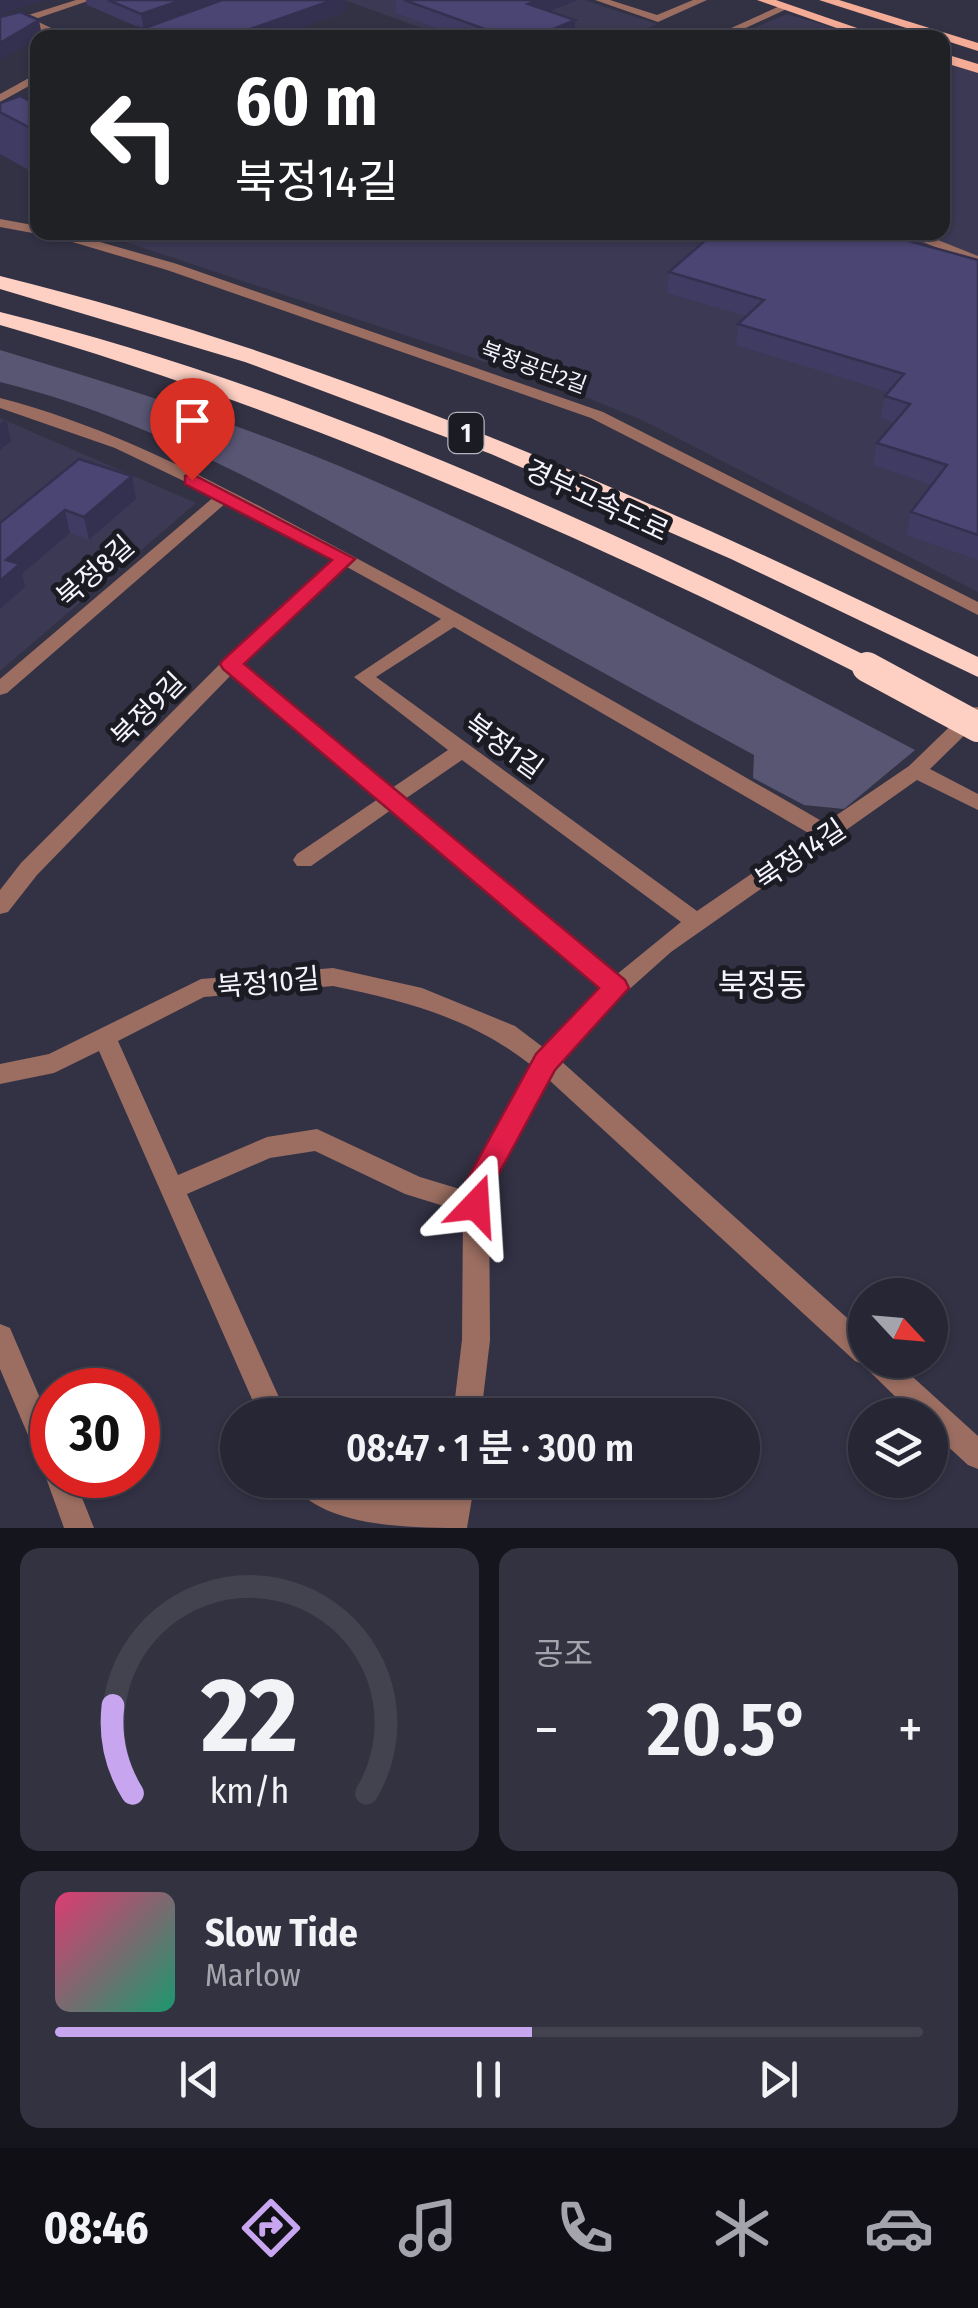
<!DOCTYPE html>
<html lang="ko">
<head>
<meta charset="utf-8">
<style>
  :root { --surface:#262634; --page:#323240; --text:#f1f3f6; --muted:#a4a5ac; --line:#42434f; --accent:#c7a6ef }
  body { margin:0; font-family:"Fira Sans Condensed","Noto Sans KR",sans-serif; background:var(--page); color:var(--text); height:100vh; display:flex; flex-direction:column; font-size:38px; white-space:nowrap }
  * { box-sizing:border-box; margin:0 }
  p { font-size:32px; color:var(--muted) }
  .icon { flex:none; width:55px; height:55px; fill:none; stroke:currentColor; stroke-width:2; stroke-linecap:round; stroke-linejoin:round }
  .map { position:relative; height:1528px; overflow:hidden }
  .side { display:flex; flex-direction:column; gap:20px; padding:20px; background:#15151d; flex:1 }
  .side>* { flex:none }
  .hud { position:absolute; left:30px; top:30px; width:920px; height:210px; border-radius:20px; box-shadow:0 2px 8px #0004,0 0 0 2px var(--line); background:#202124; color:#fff; overflow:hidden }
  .needle { width:65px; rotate:116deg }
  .buttons { position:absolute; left:848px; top:1278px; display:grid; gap:20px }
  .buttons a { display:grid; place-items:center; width:100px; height:100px; border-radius:50%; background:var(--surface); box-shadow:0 2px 8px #0004,0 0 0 2px var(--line); font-size:50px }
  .speed { position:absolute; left:30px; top:1368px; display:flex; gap:20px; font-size:50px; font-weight:700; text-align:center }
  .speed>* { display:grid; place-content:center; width:130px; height:130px; border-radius:50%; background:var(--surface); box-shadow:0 2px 8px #0004,0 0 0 2px var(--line); line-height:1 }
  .speed .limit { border:15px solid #d22; background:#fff; color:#111 }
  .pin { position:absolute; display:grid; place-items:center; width:85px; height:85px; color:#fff; margin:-102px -42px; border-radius:50% 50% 50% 0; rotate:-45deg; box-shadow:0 0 10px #0007 }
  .pin .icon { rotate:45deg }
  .me { position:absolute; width:110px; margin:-55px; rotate:20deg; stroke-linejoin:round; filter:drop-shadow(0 0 8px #0008) }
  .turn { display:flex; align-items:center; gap:35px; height:210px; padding:0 40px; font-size:45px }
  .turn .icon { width:130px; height:130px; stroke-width:2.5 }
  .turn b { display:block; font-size:70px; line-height:85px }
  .big { font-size:75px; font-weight:600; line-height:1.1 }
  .side .widget { flex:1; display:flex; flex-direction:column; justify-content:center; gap:15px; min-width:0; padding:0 35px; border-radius:20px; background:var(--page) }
  .side .dial { align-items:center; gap:0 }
  .dial svg { height:260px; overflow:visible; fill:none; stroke:var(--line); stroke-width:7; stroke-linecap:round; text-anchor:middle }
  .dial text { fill:var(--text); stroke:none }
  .song { display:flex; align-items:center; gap:30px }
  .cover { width:120px; height:120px; border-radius:15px; background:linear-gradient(135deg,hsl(340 70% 55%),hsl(160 70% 35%)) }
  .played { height:10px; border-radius:5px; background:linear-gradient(90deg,var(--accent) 55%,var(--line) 55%) }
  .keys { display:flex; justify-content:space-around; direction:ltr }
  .heat { display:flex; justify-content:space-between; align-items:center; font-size:55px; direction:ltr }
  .side .tiles { flex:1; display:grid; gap:20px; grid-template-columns:1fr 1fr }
  .widget:last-child { grid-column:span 2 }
  .trip { position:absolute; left:220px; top:1398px; width:540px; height:100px; border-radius:50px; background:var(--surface); box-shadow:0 2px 8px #0004,0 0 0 2px var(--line); font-weight:600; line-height:100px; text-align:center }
  .tab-bar { display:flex; height:160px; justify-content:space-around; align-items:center; background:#0f0f15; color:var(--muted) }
  .tab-bar .icon { width:70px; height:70px }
  .tab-bar .selected { color:var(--accent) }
  .tab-bar b { font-size:45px; color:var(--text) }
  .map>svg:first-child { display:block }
</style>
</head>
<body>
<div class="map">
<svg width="978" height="1528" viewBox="0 0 978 1528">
  <rect width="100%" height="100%" fill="#333245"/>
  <g fill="#3b3953">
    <path d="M344,0H584L657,24L626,37H447Z"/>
    <path d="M787,14L865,37L730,38Z"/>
    <path d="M943,61L978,72V592L644,421L569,390L123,241L129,232H942Z"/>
    <path d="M0,418L196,503L0,671Z"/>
  </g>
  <path fill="#585673" d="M0,350C125,388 252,427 372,480C557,561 736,656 915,750L844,809L804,805L753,778L754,755C649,698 545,641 441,583C300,504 158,421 0,382Z"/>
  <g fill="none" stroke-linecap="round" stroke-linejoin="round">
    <g fill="#9b6e61" fill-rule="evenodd">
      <path d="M595,0H610L657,15L693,0H707L658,22Z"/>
      <path d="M782,5L791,7L724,38H709Z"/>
      <path d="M26,16L68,36L69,38H55L22,21L21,19Z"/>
      <path d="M38,73V81L0,102V94Z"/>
      <path d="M0,219L38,226V232H65L177,264L603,412L978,602V615L591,418L167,270L42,233L38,234L0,227Z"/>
      <path d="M899,232H918L978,256V265Z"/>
      <path d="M0,398C123,430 233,492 345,552C507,638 666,732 825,823L909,766L969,708L978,707V722L930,769L978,794V810L917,780L839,835L836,840L828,842L671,952L624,994L561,1061L865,1334V1360H894L978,1436V1469L968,1465L930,1430V1415H914L862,1364L855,1361L548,1079L489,1190L490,1340L481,1415H453L462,1340L463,1212L405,1194L315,1151L270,1158L187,1194L287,1415H259L99,1051L54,1073L0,1084V1064L49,1054L201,979L333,968L422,988L515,1026L544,1048L601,989L391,810L311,866H297L293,860L297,854L378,799L232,674L37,875L8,912L0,914V890L21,863L224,660L334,560L227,502L7,693L0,695V679L215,496L115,448L0,408ZM347,567L441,619L354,677L448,750L392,788L243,664ZM454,627L810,834L697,911L376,677ZM462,760L681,922L616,975L405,799ZM333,986C406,1001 471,1018 531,1065L463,1190L420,1177L317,1129L267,1137L178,1175L118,1041L204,997Z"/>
      <path d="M291,1480H326C351,1507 408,1498 442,1499L445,1480H475L467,1528C412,1528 317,1528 291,1480Z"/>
    </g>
    <g fill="#9b6e61" fill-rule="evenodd">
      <path d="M76,0H91L0,31V24Z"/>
      <path d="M0,1324L10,1328L52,1426V1475H73L94,1528H64L45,1475L47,1470L42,1468L0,1369Z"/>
    </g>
    <g fill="#f5ac97" fill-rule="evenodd">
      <path d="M757,0H776L886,38H865Z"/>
      <path d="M819,0H839L978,43V51Z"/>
      <path d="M942,53L978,64V73L942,62Z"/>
    </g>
    <g fill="#fdd0c3" fill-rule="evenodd">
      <path d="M0,276C341,360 664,504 978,657V677L731,559L491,454L245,362L0,289Z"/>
      <path d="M0,312C306,388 595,522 877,661L881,667L877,673H857C580,534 299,411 0,325Z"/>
    </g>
    <path stroke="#fdd0c3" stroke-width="30" d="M867,667L978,727"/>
  </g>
  <g fill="#403b62">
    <path d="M86,0H346L347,11L272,38H107L143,29L87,5Z"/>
    <path d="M396,0H578L549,11L575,20V36L571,38H464L396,13Z"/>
    <path d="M0,103L38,105V175L0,154Z"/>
    <path d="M978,260V560L906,535L911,512L932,485L873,465L877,443L895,423L880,418L885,396L888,392L736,345L738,324L746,316L667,293L669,272Z"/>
    <path d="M79,459L132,476L136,499L89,540L70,533L22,574L25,587L0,609Z"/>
  </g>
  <g fill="#343050">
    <path d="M0,0H47L3,13L4,19L0,20Z"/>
    <path d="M182,0H228L144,30L141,14Z"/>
    <path d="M333,0H346L347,11L272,38H225Z"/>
    <path d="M538,0H578L527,20L528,4Z"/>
    <path d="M39,20L42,36L0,61V43Z"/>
    <path d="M575,20V36L571,38H532Z"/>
    <path d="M6,419L11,441L0,450V424Z"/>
    <path d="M132,476L136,499L89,540L84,517Z"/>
    <path d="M65,510L70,533L22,574L25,587L0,609V581L6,560Z"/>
  </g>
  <g fill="#4a4572" stroke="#343050" stroke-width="2.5">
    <path d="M108,0H182L141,14Z"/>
    <path d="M222,0H333L225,38H161L142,29Z"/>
    <path d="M404,0H538L528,4L575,20L532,38H510Z"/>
    <path d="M20,12L39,20L0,43V17Z"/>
    <path d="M137,27L161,38H107Z"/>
    <path d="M20,96L38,105V132L0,112V103Z"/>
    <path d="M715,232H876L978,260V535L911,512L947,465L877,443L910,404L885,396L904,374L738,324L764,300L669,272Z"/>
    <path d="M79,459L132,476L84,517L65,510L6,560L20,564L0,581V523Z"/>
  </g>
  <path fill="#e11d48" stroke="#92132f" stroke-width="2.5" d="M192,474L355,559L244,664L625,980L629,988L555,1070L490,1190L486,1214L476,1218L465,1214L462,1189L536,1054L599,988L223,669L220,664L223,660L332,560L185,484V476Z"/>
  <g text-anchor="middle" stroke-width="10" stroke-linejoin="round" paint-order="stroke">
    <g font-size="22" fill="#f4f3fe" stroke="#1b1b24">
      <text transform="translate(534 367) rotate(20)" y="8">북정공단2길</text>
    </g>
    <rect fill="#1b1b24" stroke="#b3b2bd" stroke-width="2.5" x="448.5" y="413" width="35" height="40" rx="8"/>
    <g font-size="25" font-weight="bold" fill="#f4f3fe">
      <text x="466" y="442">1</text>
    </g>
    <g font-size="28" fill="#f4f3fe" stroke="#1b1b24">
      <text transform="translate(597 500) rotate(25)" y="10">경부고속도로</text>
      <text transform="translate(95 571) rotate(-41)" y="10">북정8길</text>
      <text transform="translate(148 709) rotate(-45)" y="10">북정9길</text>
      <text transform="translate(504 746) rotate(36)" y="10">북정1길</text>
      <text transform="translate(800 854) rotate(-34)" y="10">북정14길</text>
      <text transform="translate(268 982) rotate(-5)" y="10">북정10길</text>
    </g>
    <g font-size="32" fill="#f4f3fe" stroke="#1b1b24">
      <text x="762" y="996">북정동</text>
    </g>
  </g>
</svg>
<div class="buttons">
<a><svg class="needle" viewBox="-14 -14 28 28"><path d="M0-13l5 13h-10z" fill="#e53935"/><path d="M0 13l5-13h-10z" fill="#a4a5ac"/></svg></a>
<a><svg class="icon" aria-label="layers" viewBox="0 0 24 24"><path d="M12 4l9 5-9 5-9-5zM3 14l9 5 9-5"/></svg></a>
</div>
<div class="speed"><div class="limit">30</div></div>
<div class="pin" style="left:192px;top:480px;background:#d93025"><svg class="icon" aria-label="arrive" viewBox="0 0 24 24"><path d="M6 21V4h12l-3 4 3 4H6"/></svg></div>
<svg class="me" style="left:476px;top:1205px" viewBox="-20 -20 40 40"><path d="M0-17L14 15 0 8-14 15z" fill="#e11d48" stroke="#fff" stroke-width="4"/></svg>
<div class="trip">08:47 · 1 분 · 300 m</div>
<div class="hud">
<div class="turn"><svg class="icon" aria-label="left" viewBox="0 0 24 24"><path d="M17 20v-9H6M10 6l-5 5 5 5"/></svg><div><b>60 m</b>북정14길</div></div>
</div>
</div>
<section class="side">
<div class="tiles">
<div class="widget dial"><svg viewBox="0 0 100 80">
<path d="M14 69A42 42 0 1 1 86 69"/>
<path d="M14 69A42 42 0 0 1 8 42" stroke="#c7a6ef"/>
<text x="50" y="56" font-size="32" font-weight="700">22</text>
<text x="50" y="72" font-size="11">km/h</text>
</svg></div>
<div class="widget"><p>공조</p>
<div class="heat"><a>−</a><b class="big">20.5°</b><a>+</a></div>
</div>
<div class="widget">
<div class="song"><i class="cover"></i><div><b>Slow Tide</b><p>Marlow</p></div></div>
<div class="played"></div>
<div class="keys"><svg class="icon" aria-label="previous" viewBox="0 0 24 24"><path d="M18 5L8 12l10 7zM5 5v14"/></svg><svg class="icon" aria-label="pause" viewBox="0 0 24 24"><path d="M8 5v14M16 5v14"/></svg><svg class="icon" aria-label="next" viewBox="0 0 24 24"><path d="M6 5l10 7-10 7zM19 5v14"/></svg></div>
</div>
</div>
</section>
<nav class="tab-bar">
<b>08:46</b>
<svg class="icon selected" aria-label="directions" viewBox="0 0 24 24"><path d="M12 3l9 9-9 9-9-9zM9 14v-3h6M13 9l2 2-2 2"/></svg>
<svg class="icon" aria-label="music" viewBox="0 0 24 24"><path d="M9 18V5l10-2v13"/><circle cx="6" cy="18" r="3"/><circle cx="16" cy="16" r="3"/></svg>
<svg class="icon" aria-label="phone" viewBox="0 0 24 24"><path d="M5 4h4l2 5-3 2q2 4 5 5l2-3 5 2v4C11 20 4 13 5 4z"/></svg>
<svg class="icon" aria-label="climate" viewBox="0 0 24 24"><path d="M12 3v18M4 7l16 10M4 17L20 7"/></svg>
<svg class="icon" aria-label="car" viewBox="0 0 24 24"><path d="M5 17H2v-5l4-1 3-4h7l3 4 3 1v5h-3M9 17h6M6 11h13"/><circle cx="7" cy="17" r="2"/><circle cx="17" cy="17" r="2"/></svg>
</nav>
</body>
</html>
